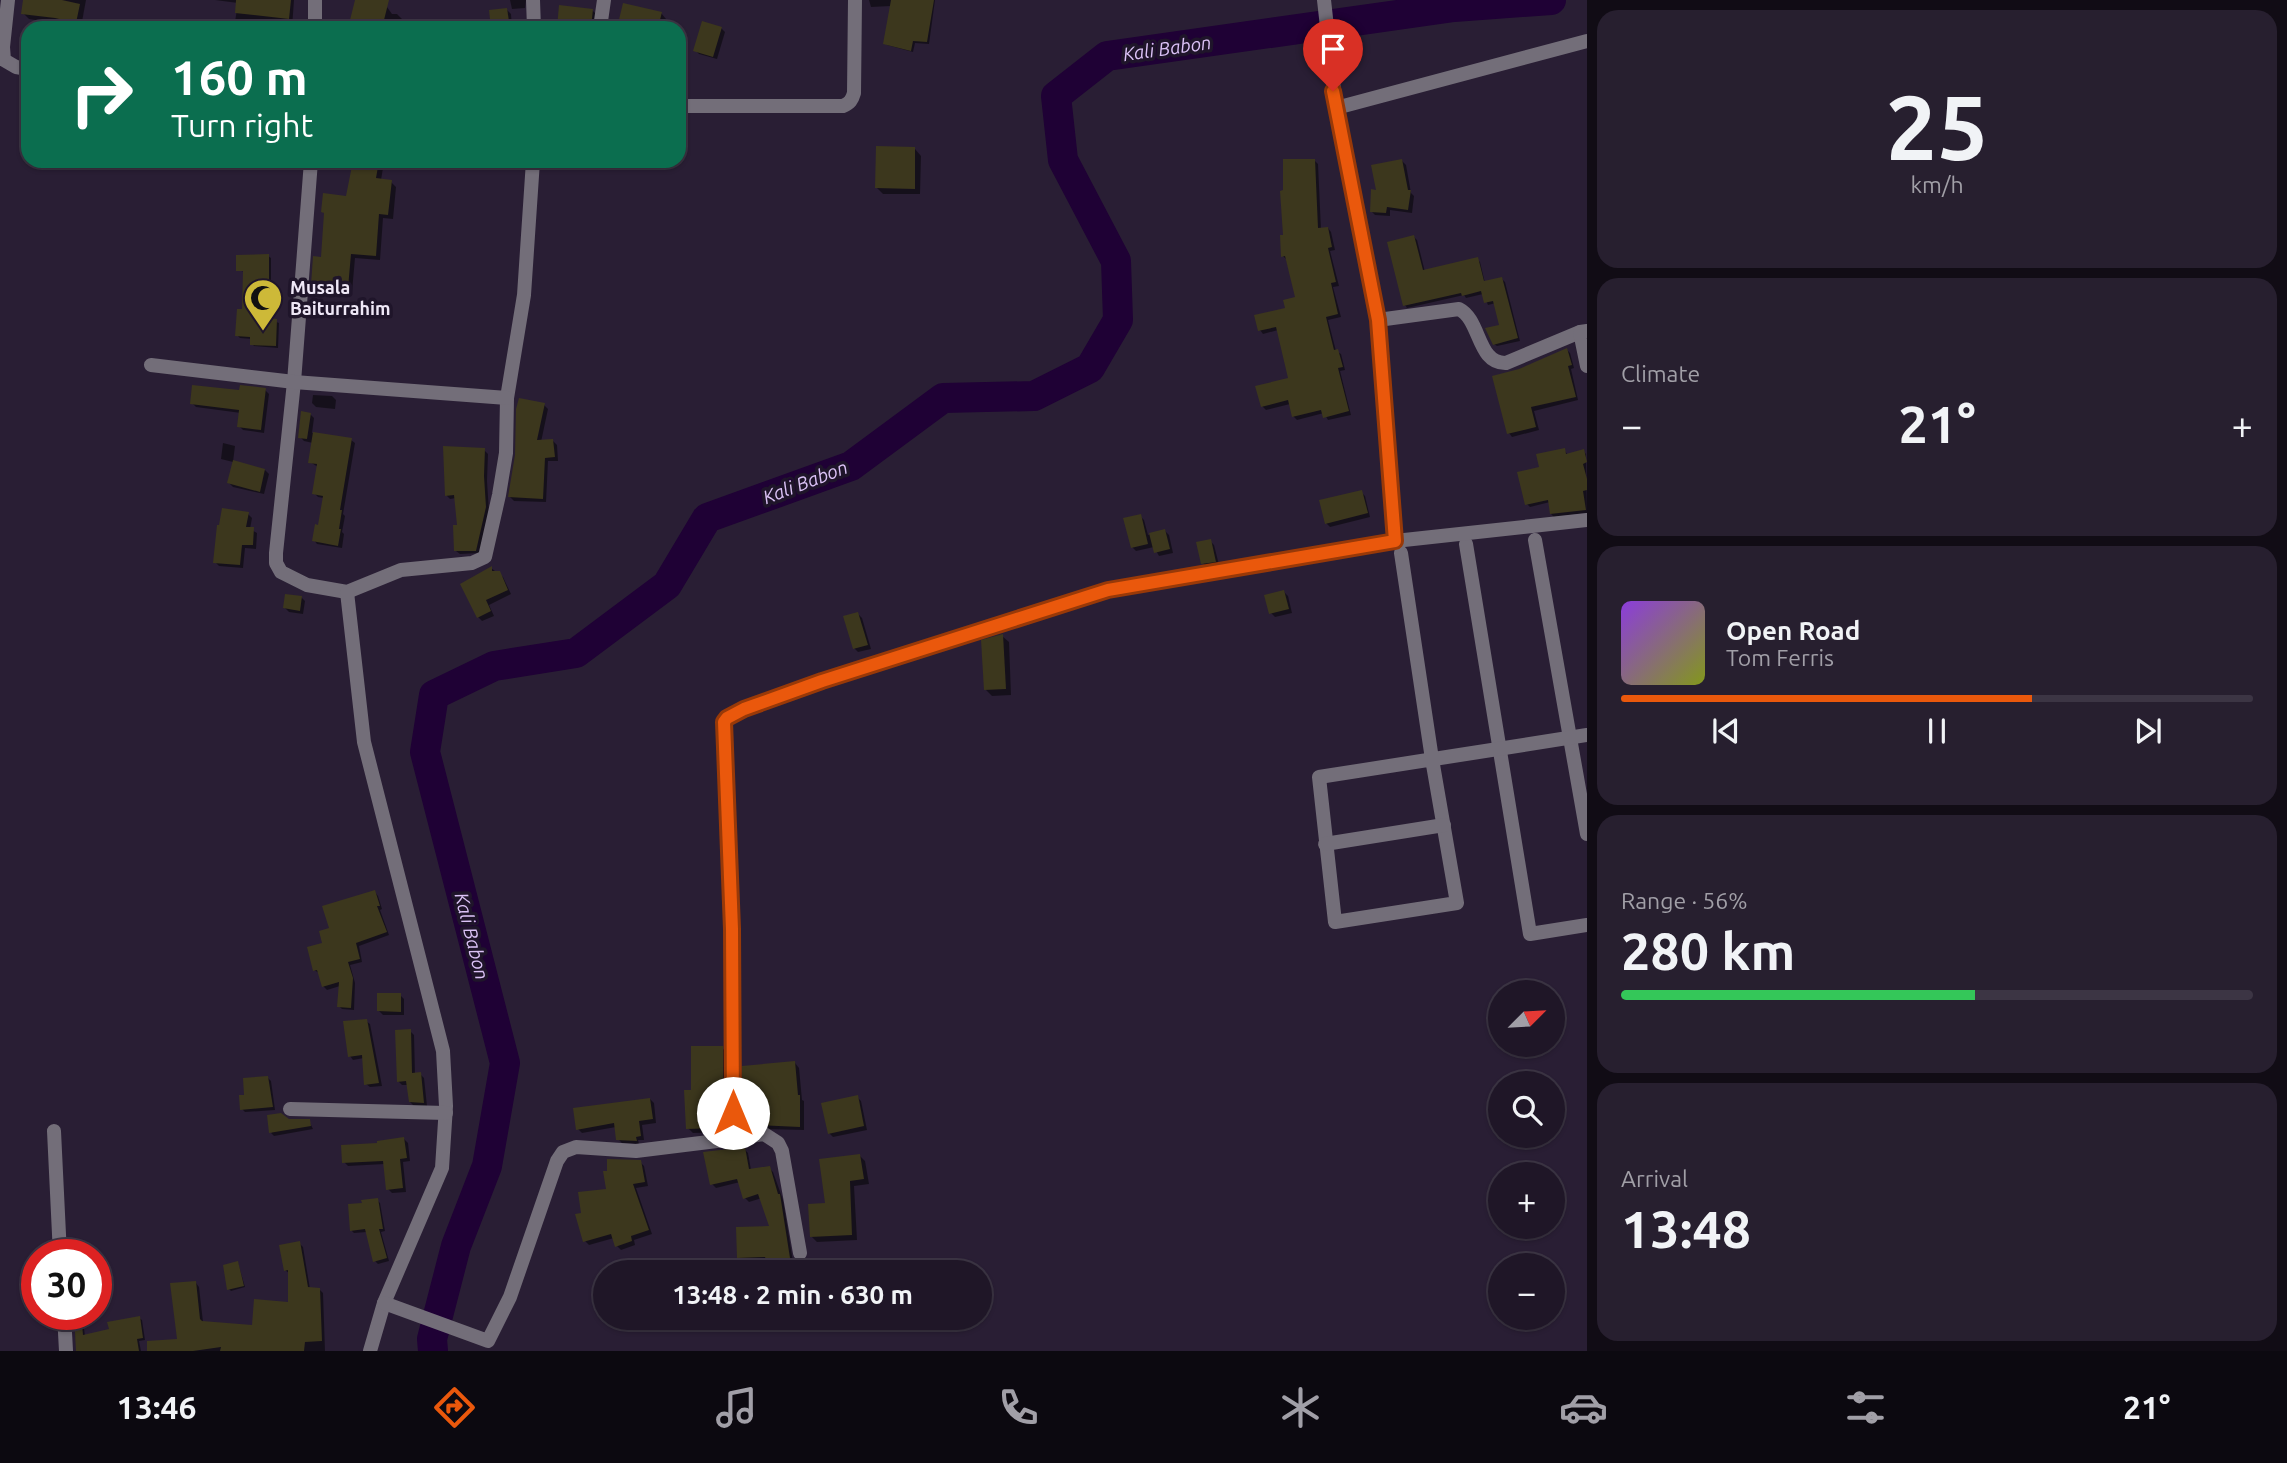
<!DOCTYPE html>
<html lang="en">
<head>
<meta charset="utf-8">
<style>
  :root { --surface:#1f1627; --page:#271f2f; --text:#f1f3f6; --muted:#a19fa7; --line:#3c3544; --accent:#ea580c }
  body { margin:0; font-family:Ubuntu,sans-serif; background:var(--page); color:var(--text); height:100vh; display:flex; flex-direction:column; font-size:26px; white-space:nowrap }
  * { box-sizing:border-box; margin:0 }
  p { font-size:23px; color:var(--muted) }
  .icon { flex:none; width:38px; height:38px; fill:none; stroke:currentColor; stroke-width:2; stroke-linecap:round; stroke-linejoin:round }
  .map { position:relative; flex:1; overflow:hidden }
  .drawer { display:flex; flex-direction:column; gap:10px; padding:10px; background:#110c15; width:700px }
  .drawer>* { flex:none }
  .banner { position:absolute; left:21px; top:21px; width:665px; height:147px; border-radius:21px; box-shadow:0 2px 5px #0004,0 0 0 2px var(--line); background:#0b6e4f; color:#fff; overflow:hidden }
  .needle { width:46px; rotate:66deg }
  .buttons { position:absolute; left:1488px; top:980px; display:grid; gap:14px }
  .buttons a { display:grid; place-items:center; width:77px; height:77px; border-radius:50%; background:var(--surface); box-shadow:0 2px 5px #0004,0 0 0 2px var(--line); font-size:35px }
  .speed { position:absolute; left:21px; top:1239px; display:flex; gap:14px; font-size:35px; font-weight:700; text-align:center }
  .speed>* { display:grid; place-content:center; width:91px; height:91px; border-radius:50%; background:var(--surface); box-shadow:0 2px 5px #0004,0 0 0 2px var(--line); line-height:1 }
  .speed .limit { border:10px solid #d22; background:#fff; color:#111 }
  .pin { position:absolute; display:grid; place-items:center; width:60px; height:60px; color:#fff; margin:-72px -30px; border-radius:50% 50% 50% 0; rotate:-45deg; box-shadow:0 0 7px #0007 }
  .pin .icon { rotate:45deg }
  .me { position:absolute; width:77px; margin:-38px; rotate:0deg; stroke-linejoin:round; filter:drop-shadow(0 0 5px #0008) }
  .turn { display:flex; align-items:center; gap:24px; height:147px; padding:0 35px; font-size:32px }
  .turn .icon { width:91px; height:91px; stroke-width:2.5 }
  .turn b { display:block; font-size:49px; line-height:60px }
  .big { font-size:52px; font-weight:700; line-height:1.1 }
  .drawer .tile { flex:1; display:flex; flex-direction:column; justify-content:center; gap:10px; min-width:0; padding:0 24px; border-radius:21px; background:var(--page) }
  .drawer .dial { align-items:center; gap:0 }
  .dial b { font-size:91px; line-height:1 }
  .song { display:flex; align-items:center; gap:21px }
  .cover { width:84px; height:84px; border-radius:10px; background:linear-gradient(135deg,hsl(270 70% 55%),hsl(70 70% 35%)) }
  .played { height:7px; border-radius:4px; background:linear-gradient(90deg,var(--accent) 65%,var(--line) 65%) }
  .keys { display:flex; justify-content:space-around; direction:ltr }
  .heat { display:flex; justify-content:space-between; align-items:center; font-size:38px; direction:ltr }
  .charge { height:10px; border-radius:5px; background:linear-gradient(90deg,#34c759 56%,var(--line) 0) }
  .trip { position:absolute; left:593px; top:1260px; width:399px; height:70px; border-radius:35px; background:var(--surface); box-shadow:0 2px 5px #0004,0 0 0 2px var(--line); font-weight:700; line-height:70px; text-align:center }
  .menu { display:flex; height:112px; justify-content:space-around; align-items:center; background:#0c0910; color:var(--muted) }
  .menu .icon { width:49px; height:49px }
  .menu .selected { color:var(--accent) }
  .menu b { font-size:32px; color:var(--text) }
  main { display:flex; flex:1; min-height:0 }
  .map>svg:first-child { display:block }
</style>
</head>
<body>
<main>
<div class="map">
<svg width="1587" height="1351" viewBox="0 0 1587 1351">
  <rect width="100%" height="100%" fill="#291e34"/>
  <g fill="#0007">
    <path d="M25,0H86L81,27L29,19L23,13Z"/>
    <path d="M215,0H294L292,28H234L238,3Z"/>
    <path d="M357,0L387,7L392,14H397L402,19V28H374L358,24L352,19Z"/>
    <path d="M510,0H526L525,8L512,9Z"/>
    <path d="M869,0H935L929,44L915,43L913,52L887,45L885,43L891,6L871,7Z"/>
    <path d="M507,10L511,14L512,28H492Z"/>
    <path d="M592,10L596,14L595,28H558Z"/>
    <path d="M661,13L666,19L664,28H619Z"/>
    <path d="M721,28L725,32L717,59L699,54L695,50Z"/>
    <path d="M915,149L921,156L920,194H883L876,187Z"/>
    <path d="M195,161H220V168L199,167Z"/>
    <path d="M353,161L384,162L381,180L391,182L396,187L393,219L383,218L380,260L355,258L352,292L318,290L313,285L322,259L326,215L323,212L348,198L354,169L352,167Z"/>
    <path d="M1315,161L1318,164L1321,230L1328,228L1331,232L1335,250L1330,251L1339,286L1333,287L1341,317L1328,320L1336,351L1341,354L1345,370L1340,371L1351,415L1328,420L1324,413L1297,420L1293,416L1290,404L1266,410L1262,406L1290,379L1278,330L1263,334L1260,330L1288,309L1297,298L1286,259L1283,256L1284,237Z"/>
    <path d="M1402,161L1406,165L1411,193L1414,196L1412,213L1390,210V216L1375,215L1371,211L1378,192Z"/>
    <path d="M1414,237L1417,240L1425,272L1477,259L1480,262L1485,283L1502,279L1505,282L1520,341L1497,346L1494,344L1501,326L1496,303L1488,305L1483,294L1466,298L1464,295L1407,308L1405,305Z"/>
    <path d="M268,256L271,258V320L279,323L278,348L254,346L252,344V339L240,338L237,335L244,311L245,272L238,270Z"/>
    <path d="M1567,350L1570,353L1574,368L1571,369L1578,400L1534,411L1539,430L1512,437L1509,433L1520,371Z"/>
    <path d="M265,390L269,394L264,433L243,430L239,426L241,413L196,407L192,403L241,392Z"/>
    <path d="M313,395L332,396L336,400L335,409L316,407L312,403Z"/>
    <path d="M544,405L548,409L541,442L553,441L557,445L558,461H548L546,502L514,501L510,497Z"/>
    <path d="M310,414L314,418L312,433L351,440L355,443L343,514L345,516L342,532L344,534L342,548L317,544L314,540L320,527L324,498L318,497L314,493L318,467L310,462L313,443L304,441L300,437Z"/>
    <path d="M223,443L235,446L233,462L221,459Z"/>
    <path d="M484,450L488,454L487,481L489,512L480,553L460,554L456,551L459,526L456,498L450,499L446,495Z"/>
    <path d="M1564,450L1568,455L1583,451L1586,454L1587,513L1554,517L1551,514L1550,502L1530,507L1527,504L1541,468Z"/>
    <path d="M265,470L269,474L264,494L233,487L229,483Z"/>
    <path d="M1361,492L1365,496L1370,517L1330,527L1326,523Z"/>
    <path d="M248,514L252,518L250,529L257,533L256,549L245,548L243,568L219,566L215,562Z"/>
    <path d="M1140,516L1144,520L1148,535L1165,531L1169,535L1173,553L1159,556L1154,547L1136,551L1132,547Z"/>
    <path d="M1210,541L1214,545L1219,565L1207,567L1203,563Z"/>
    <path d="M491,568L503,577L511,594L489,605L494,616L482,621L478,617L463,584Z"/>
    <path d="M1284,592L1288,596L1292,613L1275,617L1271,613Z"/>
    <path d="M301,597L305,601L303,614L289,612L285,608Z"/>
    <path d="M858,614L862,618L871,649L858,652L854,648Z"/>
    <path d="M1002,636L1009,642L1011,695L992,696L985,689Z"/>
    <path d="M375,892L378,896L382,909L380,910L389,935L359,946L362,962L350,965L355,983L354,1010L342,1009L339,1006L340,986L327,990L323,986L319,973L314,970L331,930Z"/>
    <path d="M400,995L404,999V1015H383L379,1011Z"/>
    <path d="M366,1021L370,1024L382,1086L370,1087L366,1084L364,1058L353,1060L350,1056Z"/>
    <path d="M410,1031L414,1035L415,1075L420,1074L424,1078L427,1106H414L410,1102L409,1085H402L398,1081Z"/>
    <path d="M722,1048L728,1053V1092H725L724,1132L693,1133L688,1128L693,1092Z"/>
    <path d="M795,1063L799,1068L802,1100L804,1101V1130L763,1129L758,1125L759,1093L749,1091L744,1087Z"/>
    <path d="M268,1078L271,1081L275,1110L245,1112L242,1109L246,1097Z"/>
    <path d="M857,1097L861,1101L867,1130L833,1137L829,1133Z"/>
    <path d="M650,1099L654,1103L656,1123L642,1125L644,1140H638L639,1144L622,1143L618,1139L616,1127L582,1133L578,1129Z"/>
    <path d="M289,1120L309,1121L313,1129L274,1136L271,1133Z"/>
    <path d="M404,1139L408,1143L410,1161L403,1162L406,1192L392,1193L388,1189L385,1164L348,1166L344,1162L379,1145Z"/>
    <path d="M744,1149L748,1153L751,1170L769,1168L773,1172L783,1200L793,1262L743,1261L739,1257L772,1228L762,1198L749,1202L745,1198L740,1182L716,1188L712,1184Z"/>
    <path d="M860,1156L865,1161L869,1184L854,1186L857,1240L817,1242L811,1236L827,1205Z"/>
    <path d="M640,1162L644,1166L648,1186L636,1188L652,1234L634,1240L635,1245L621,1250L617,1246L614,1238L589,1245L585,1241L583,1214Z"/>
    <path d="M377,1200L380,1203L385,1231L381,1232L389,1261L378,1264L375,1261L367,1232L354,1233L351,1230L364,1205Z"/>
    <path d="M299,1243L303,1247L310,1289H319L323,1293L325,1351H171L178,1340L196,1283L199,1287L203,1322L254,1327L290,1304V1274L285,1270Z"/>
    <path d="M238,1263L245,1287L231,1291L229,1289Z"/>
    <path d="M783,1271H804L806,1272H783Z"/>
    <path d="M74,1314H82L85,1336L111,1330L139,1318L142,1320L145,1340L139,1341L141,1351H77Z"/>
  </g>
  <g fill="none" stroke-linecap="round" stroke-linejoin="round">
    <path stroke="#1f0135" stroke-width="30" d="M433,1351L432,1339L456,1246L487,1166L505,1063L425,752L434,695L494,666L576,653L667,585L707,518L851,466L943,398L1034,396L1090,368L1118,320L1116,261L1063,160L1056,96L1107,56L1454,7L1551,0"/>
  </g>
  <g fill="#3c371d">
    <path d="M23,0H62L80,4L76,23L55,18L21,14Z"/>
    <path d="M236,0H291L289,19L235,13Z"/>
    <path d="M355,0H389L384,20L363,19V22L350,20Z"/>
    <path d="M891,0H934L927,42L913,41L911,51L883,44Z"/>
    <path d="M623,3L662,12L658,28H617Z"/>
    <path d="M559,5L593,9L591,28H557Z"/>
    <path d="M507,8L510,28H491L489,10Z"/>
    <path d="M702,21L722,27L713,57L693,51Z"/>
    <path d="M876,146L915,147V189L875,188Z"/>
    <path d="M1283,159H1315L1318,228L1328,227L1332,247L1328,248L1336,282L1331,283L1338,314L1326,317L1334,350L1338,349L1343,367L1338,368L1349,411L1323,418L1321,410L1292,417L1288,400L1261,407L1255,386L1288,378L1276,327L1258,331L1254,315L1285,308L1283,300L1295,297L1285,256L1281,257L1280,235H1283L1280,191L1283,190Z"/>
    <path d="M1402,159L1408,190H1411L1408,210L1387,207L1386,213L1370,212L1371,189L1376,190L1371,165Z"/>
    <path d="M353,161H379L376,178L392,180L388,215L379,214L376,256L351,254L348,288L311,285L313,256L321,257L324,213L321,212L323,193L346,196Z"/>
    <path d="M1414,235L1423,270L1478,257L1484,281L1502,277L1518,338L1493,345L1485,328L1499,325L1493,301L1484,303L1481,291L1462,296L1461,293L1403,306L1387,242Z"/>
    <path d="M269,254V318L277,319L276,346L250,345V337L235,336L237,309H242L243,271H236V255Z"/>
    <path d="M1567,348L1572,365L1568,366L1576,397L1531,407L1536,427L1507,434L1492,376L1519,369Z"/>
    <path d="M192,385L239,390L240,385L266,388L261,430L237,427L239,410L190,404Z"/>
    <path d="M519,398L545,403L537,440L553,439L555,457L545,458L543,499L508,497L515,455L516,409Z"/>
    <path d="M301,411L311,413L307,439L298,438Z"/>
    <path d="M313,432L352,438L340,510H342L339,529H341L338,546L312,541L315,524L318,525L323,496L312,494L317,464L308,463Z"/>
    <path d="M443,446L485,448L484,476L486,507L476,551H454L453,525H457L454,495L445,496Z"/>
    <path d="M1565,448L1566,454L1584,449L1587,462L1583,464L1587,479V490L1583,491L1586,510L1550,514L1548,500L1525,505L1517,472L1539,467L1536,454Z"/>
    <path d="M233,460L265,469L260,492L227,483Z"/>
    <path d="M1362,490L1368,513L1325,524L1319,500Z"/>
    <path d="M222,508L249,512L246,527H254L253,545H242L240,565L213,563L217,525H219Z"/>
    <path d="M1141,514L1148,544L1131,548L1123,518Z"/>
    <path d="M1165,529L1170,549L1154,553L1149,533Z"/>
    <path d="M1211,539L1216,562L1201,564L1196,542Z"/>
    <path d="M492,566V571H500L508,590L486,600L491,611L477,618L460,584Z"/>
    <path d="M1284,590L1289,609L1269,614L1264,595Z"/>
    <path d="M285,594L302,596L300,611L283,608Z"/>
    <path d="M858,612L868,645L853,649L843,616Z"/>
    <path d="M1003,634L1006,689L984,690L981,640Z"/>
    <path d="M375,890L380,906H377L387,932L356,943L360,959L348,962L353,978L351,1008L337,1007L339,982L322,987L317,970L313,971L307,947L322,943L319,931L329,928L322,906Z"/>
    <path d="M377,993H401V1012L377,1011Z"/>
    <path d="M367,1019L379,1083L364,1085L362,1055L348,1057L343,1021Z"/>
    <path d="M411,1029L412,1073L421,1072L424,1103L409,1102L406,1081L397,1082L395,1030Z"/>
    <path d="M691,1046H723V1087H721L720,1128L686,1129L684,1090H691Z"/>
    <path d="M795,1061L798,1095H800V1127L757,1125V1089L748,1090V1088L742,1087V1066Z"/>
    <path d="M268,1076L273,1107L240,1110L239,1095H244L243,1078Z"/>
    <path d="M858,1095L864,1126L828,1134L821,1103Z"/>
    <path d="M650,1098L653,1119L639,1121L641,1136L636,1137L637,1141L616,1140L614,1123L576,1130L573,1108Z"/>
    <path d="M281,1113L289,1119H310L311,1126L269,1133L267,1115Z"/>
    <path d="M404,1137L407,1158L400,1159L403,1188L386,1190L383,1161L342,1163L341,1145L377,1143V1141Z"/>
    <path d="M745,1147L749,1169L770,1166L778,1194H780L790,1258L766,1260L765,1257L737,1258L736,1227L769,1226L758,1194L743,1199L737,1179L710,1185L703,1152Z"/>
    <path d="M860,1154L864,1179L850,1181L852,1235L810,1237L808,1204L825,1203L819,1159Z"/>
    <path d="M607,1159L641,1160L645,1182L633,1184L649,1230L631,1236L632,1241L615,1247L611,1234L583,1242L575,1214L581,1213L578,1192L606,1189L603,1171H607Z"/>
    <path d="M378,1198L383,1229H379L387,1258L373,1262L365,1229L350,1231L348,1204L362,1203L361,1200Z"/>
    <path d="M300,1241L308,1287L320,1288L322,1341L305,1342L304,1351H220L221,1347L193,1351H147V1341L177,1339L170,1283L196,1281L200,1319L202,1321L252,1325L254,1299L288,1302V1270L284,1271L279,1245Z"/>
    <path d="M238,1261L244,1286L227,1290L223,1265Z"/>
    <path d="M74,1314H81L83,1335L109,1329L107,1322L140,1316L143,1338L137,1339L139,1351H76Z"/>
  </g>
  <g fill="none" stroke-linecap="round" stroke-linejoin="round">
    <g stroke="#736e79" stroke-width="14">
      <path d="M8,0L3,47L4,60L16,67L28,69"/>
      <path d="M533,0L534,28"/>
      <path d="M1324,0L1336,108L1378,320L1395,541"/>
      <path d="M315,28V0"/>
      <path d="M600,28L604,0"/>
      <path d="M679,106H843C850,103 852,100 854,93L855,0"/>
      <path d="M1336,108L1587,41"/>
      <path d="M311,161L294,382L276,553V563L281,572L307,585L347,592L401,570L472,563L485,557L499,495L506,453L507,398L524,295L533,161"/>
      <path d="M1378,320L1459,309C1481,320 1477,364 1506,363L1580,332"/>
      <path d="M1587,331L1580,332L1587,366"/>
      <path d="M151,365L294,382L507,398"/>
      <path d="M1535,540L1587,834"/>
      <path d="M1466,544L1530,934L1587,925"/>
      <path d="M1401,553L1432,759L1457,903L1335,922L1319,777C1408,763 1498,749 1587,735"/>
      <path d="M347,592L364,742L443,1051L446,1106L442,1168L384,1303L370,1351"/>
      <path d="M1325,844L1444,825"/>
      <path d="M290,1109L446,1113"/>
      <path d="M54,1131L60,1255"/>
      <path d="M800,1253L782,1151L778,1143L764,1134L733,1139L732,929L724,722L728,718L744,709L822,681L1108,590L1395,541L1587,520"/>
      <path d="M384,1303L488,1341L510,1297L557,1161L563,1152L576,1147L636,1151L733,1139"/>
      <path d="M64,1314L66,1351"/>
    </g>
  </g>
  <g fill="none" stroke-linecap="round" stroke-linejoin="round">
    <g stroke="#983908" stroke-width="18">
      <path id="route" d="M733,1113L732,929L724,722L727,718L744,709L822,681L1108,590L1395,541L1378,320L1333,91"/>
    </g>
    <use href="#route" stroke="#ea580c" stroke-width="12"/>
  </g>
  <defs>
    <g id="mosque-pin" transform="scale(2.0125)"><path d="M0 17L-7.5 6A9.5 9.5 0 1 1 7.5 6Z" fill="#cdb938" stroke="#1f152a"/><path d="M3.5-4.9A6 6 0 1 0 3.5 4.9A5 5 0 1 1 3.5-4.9Z" fill="#111"/></g>
  </defs>
  <g fill-rule="evenodd">
    <use href="#mosque-pin" x="263" y="298"/>
  </g>
  <g text-anchor="middle" stroke-width="7" stroke-linejoin="round" paint-order="stroke">
    <g font-size="18" font-weight="bold" fill="#efe8f7" stroke="#1f152a" text-anchor="start">
      <text x="290" y="294">Musala<tspan x="290" dy="21">Baiturrahim</tspan></text>
    </g>
    <g font-size="19" font-style="italic" fill="#dbc2f6" stroke="#1f152a">
      <text transform="translate(1167 48) rotate(-8)" y="7">Kali Babon</text>
      <text transform="translate(805 482) rotate(-21)" y="7">Kali Babon</text>
      <text transform="translate(472 936) rotate(76)" y="7">Kali Babon</text>
    </g>
  </g>
</svg>
<div class="buttons">
<a><svg class="needle" viewBox="-14 -14 28 28"><path d="M0-13l5 13h-10z" fill="#e53935"/><path d="M0 13l5-13h-10z" fill="#a19fa7"/></svg></a>
<a><svg class="icon" aria-label="search" viewBox="0 0 24 24"><circle cx="10" cy="10" r="6"/><path d="M15 15l6 6"/></svg></a>
<a>+</a>
<a>−</a>
</div>
<div class="speed"><div class="limit">30</div></div>
<div class="pin" style="left:1333px;top:91px;background:#d93025"><svg class="icon" aria-label="arrive" viewBox="0 0 24 24"><path d="M6 21V4h12l-3 4 3 4H6"/></svg></div>
<svg class="me" style="left:733px;top:1113px" viewBox="-20 -20 40 40"><circle r="19" fill="#fff"/><path d="M0-13L10 11 0 6-10 11z" fill="#ea580c"/></svg>
<div class="trip">13:48 · 2 min · 630 m</div>
<div class="banner">
<div class="turn"><svg class="icon" aria-label="right" viewBox="0 0 24 24"><path d="M7 20v-9h11M14 6l5 5-5 5"/></svg><div><b>160 m</b>Turn right</div></div>
</div>
</div>
<section class="drawer">
<div class="tile dial"><b>25</b><p>km/h</p></div>
<div class="tile"><p>Climate</p>
<div class="heat"><a>−</a><b class="big">21°</b><a>+</a></div>
</div>
<div class="tile">
<div class="song"><i class="cover"></i><div><b>Open Road</b><p>Tom Ferris</p></div></div>
<div class="played"></div>
<div class="keys"><svg class="icon" aria-label="previous" viewBox="0 0 24 24"><path d="M18 5L8 12l10 7zM5 5v14"/></svg><svg class="icon" aria-label="pause" viewBox="0 0 24 24"><path d="M8 5v14M16 5v14"/></svg><svg class="icon" aria-label="next" viewBox="0 0 24 24"><path d="M6 5l10 7-10 7zM19 5v14"/></svg></div>
</div>
<div class="tile"><p>Range · 56%</p><b class="big">280 km</b><div class="charge"></div></div>
<div class="tile"><p>Arrival</p><b class="big">13:48</b></div>
</section>
</main>
<nav class="menu">
<b>13:46</b>
<svg class="icon selected" aria-label="directions" viewBox="0 0 24 24"><path d="M12 3l9 9-9 9-9-9zM9 14v-3h6M13 9l2 2-2 2"/></svg>
<svg class="icon" aria-label="music" viewBox="0 0 24 24"><path d="M9 18V5l10-2v13"/><circle cx="6" cy="18" r="3"/><circle cx="16" cy="16" r="3"/></svg>
<svg class="icon" aria-label="phone" viewBox="0 0 24 24"><path d="M5 4h4l2 5-3 2q2 4 5 5l2-3 5 2v4C11 20 4 13 5 4z"/></svg>
<svg class="icon" aria-label="climate" viewBox="0 0 24 24"><path d="M12 3v18M4 7l16 10M4 17L20 7"/></svg>
<svg class="icon" aria-label="car" viewBox="0 0 24 24"><path d="M5 17H2v-5l4-1 3-4h7l3 4 3 1v5h-3M9 17h6M6 11h13"/><circle cx="7" cy="17" r="2"/><circle cx="17" cy="17" r="2"/></svg>
<svg class="icon" aria-label="filters" viewBox="0 0 24 24"><path d="M4 7h16M4 17h16"/><circle cx="9" cy="7" r="2"/><circle cx="15" cy="17" r="2"/></svg>
<b>21°</b>
</nav>
</body>
</html>
